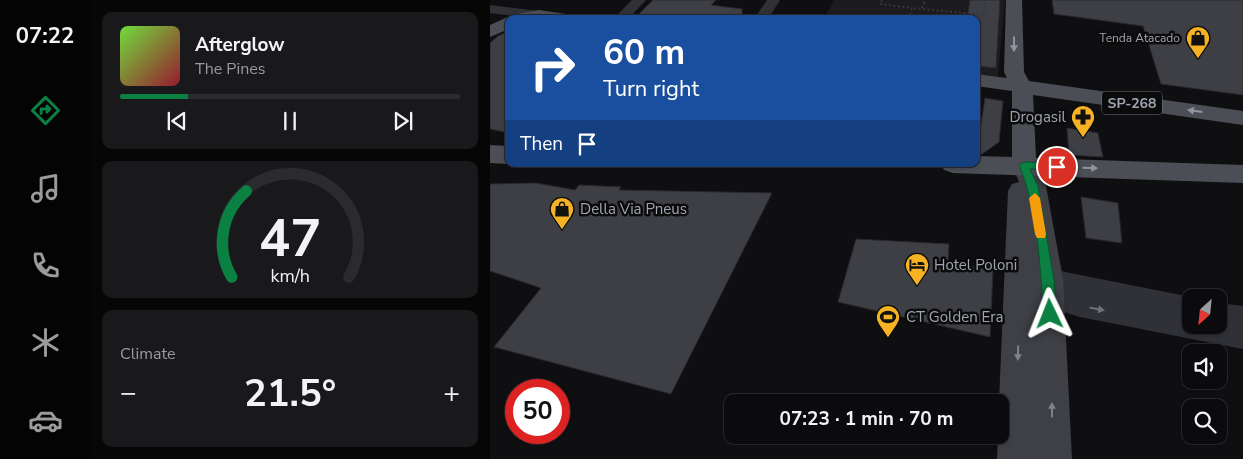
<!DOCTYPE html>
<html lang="en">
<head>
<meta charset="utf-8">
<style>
  :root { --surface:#0b0b0d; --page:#19191b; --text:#f1f3f6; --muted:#9a9b9d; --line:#2b2b2e; --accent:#0b8043 }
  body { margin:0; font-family:"Nunito Sans",sans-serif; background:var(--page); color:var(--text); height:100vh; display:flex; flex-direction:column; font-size:19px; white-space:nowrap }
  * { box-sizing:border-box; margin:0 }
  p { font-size:16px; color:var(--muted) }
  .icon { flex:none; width:28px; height:28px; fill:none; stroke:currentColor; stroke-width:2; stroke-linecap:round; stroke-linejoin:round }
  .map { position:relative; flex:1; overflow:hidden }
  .drawer { display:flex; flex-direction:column; gap:12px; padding:12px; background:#060607; width:400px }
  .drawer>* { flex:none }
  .banner { position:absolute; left:15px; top:15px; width:475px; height:152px; border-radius:10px; box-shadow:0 1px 4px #0004,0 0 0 1px var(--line); background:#1a4fa0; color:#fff; overflow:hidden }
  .needle { width:32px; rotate:207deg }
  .fabs { position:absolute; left:692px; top:289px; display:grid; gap:10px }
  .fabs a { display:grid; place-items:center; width:45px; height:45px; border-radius:10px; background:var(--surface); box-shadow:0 1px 4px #0004,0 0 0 1px var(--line); font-size:25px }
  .speed { position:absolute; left:15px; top:379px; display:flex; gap:10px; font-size:25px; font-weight:700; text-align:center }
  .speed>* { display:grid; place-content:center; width:65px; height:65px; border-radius:50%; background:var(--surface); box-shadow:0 1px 4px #0004,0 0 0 1px var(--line); line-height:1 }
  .speed .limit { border:8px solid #d22; background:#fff; color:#111 }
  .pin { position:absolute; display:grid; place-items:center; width:42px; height:42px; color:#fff; margin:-21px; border:2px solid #fff; border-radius:50%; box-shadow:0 1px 5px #0007 }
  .me { position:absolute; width:55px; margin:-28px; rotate:358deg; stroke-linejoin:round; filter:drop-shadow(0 0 4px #0008) }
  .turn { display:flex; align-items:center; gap:18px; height:105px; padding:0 15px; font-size:22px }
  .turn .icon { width:65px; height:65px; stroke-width:2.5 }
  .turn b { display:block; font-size:35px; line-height:42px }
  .then { display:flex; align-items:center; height:48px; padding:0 15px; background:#0003; gap:10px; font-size:19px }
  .big { font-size:38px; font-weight:700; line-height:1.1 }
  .drawer .widget { flex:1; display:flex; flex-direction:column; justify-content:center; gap:8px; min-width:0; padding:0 18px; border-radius:10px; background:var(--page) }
  .drawer .dial { align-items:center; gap:0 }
  .dial svg { height:130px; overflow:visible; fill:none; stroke:var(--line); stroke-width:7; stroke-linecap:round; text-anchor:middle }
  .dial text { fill:var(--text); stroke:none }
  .song { display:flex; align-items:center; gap:15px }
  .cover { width:60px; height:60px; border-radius:8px; background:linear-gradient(135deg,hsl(100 70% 55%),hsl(350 70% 35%)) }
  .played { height:5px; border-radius:2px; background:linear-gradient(90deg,var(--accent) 20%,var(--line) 20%) }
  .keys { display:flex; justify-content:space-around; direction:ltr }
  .heat { display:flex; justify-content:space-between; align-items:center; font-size:28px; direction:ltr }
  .trip { position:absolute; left:234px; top:394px; width:285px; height:50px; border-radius:10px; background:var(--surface); box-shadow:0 1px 4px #0004,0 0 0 1px var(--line); font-weight:700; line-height:50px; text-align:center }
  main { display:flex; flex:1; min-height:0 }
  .dock { display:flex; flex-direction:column; width:90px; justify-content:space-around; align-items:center; background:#040405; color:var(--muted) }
  .dock .icon { width:35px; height:35px }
  .dock .current { color:var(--accent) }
  .dock b { font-size:22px; color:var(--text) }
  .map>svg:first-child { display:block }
</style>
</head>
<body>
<main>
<nav class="dock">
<b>07:22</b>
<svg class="icon current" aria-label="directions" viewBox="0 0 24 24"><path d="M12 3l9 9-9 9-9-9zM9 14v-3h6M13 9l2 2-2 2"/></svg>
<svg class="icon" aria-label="music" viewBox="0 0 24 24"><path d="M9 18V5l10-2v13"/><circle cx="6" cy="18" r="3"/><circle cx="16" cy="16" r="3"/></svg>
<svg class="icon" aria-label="phone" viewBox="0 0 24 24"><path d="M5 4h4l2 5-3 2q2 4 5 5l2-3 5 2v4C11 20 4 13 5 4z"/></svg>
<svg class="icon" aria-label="climate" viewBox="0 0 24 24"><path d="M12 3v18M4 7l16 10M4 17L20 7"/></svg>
<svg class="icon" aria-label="car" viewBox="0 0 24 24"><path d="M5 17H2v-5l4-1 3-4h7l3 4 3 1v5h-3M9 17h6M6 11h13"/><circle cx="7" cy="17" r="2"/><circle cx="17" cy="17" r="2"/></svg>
</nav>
<section class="drawer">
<div class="widget">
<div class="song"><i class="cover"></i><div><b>Afterglow</b><p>The Pines</p></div></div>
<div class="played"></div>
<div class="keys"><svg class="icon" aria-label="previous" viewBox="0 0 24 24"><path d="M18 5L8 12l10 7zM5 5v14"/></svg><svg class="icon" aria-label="pause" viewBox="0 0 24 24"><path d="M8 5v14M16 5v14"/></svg><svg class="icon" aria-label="next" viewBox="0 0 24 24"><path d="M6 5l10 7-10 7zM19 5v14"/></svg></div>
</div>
<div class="widget dial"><svg viewBox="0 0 100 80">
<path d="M14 69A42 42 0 1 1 86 69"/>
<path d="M14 69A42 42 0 0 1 23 16" stroke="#0b8043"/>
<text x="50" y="56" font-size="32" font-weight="700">47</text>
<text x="50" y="72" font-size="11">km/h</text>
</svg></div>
<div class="widget"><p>Climate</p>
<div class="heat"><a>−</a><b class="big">21.5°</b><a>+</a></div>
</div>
</section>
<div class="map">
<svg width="753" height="459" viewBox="0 0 753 459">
  <rect width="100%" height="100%" fill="#0f0f11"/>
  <path fill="#1c1b1e" d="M344,0H515L508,78L486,76V19H334Z"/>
  <g fill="#3e3f44" stroke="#29292d">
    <path d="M163,0H226L221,5L252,9V19H144Z"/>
    <path d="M480,0H510L506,68L486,66V19H477Z"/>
    <path d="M562,0H753V95L671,84L653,26L564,14Z"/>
    <path d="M19,31V133L0,129V43L8,36Z"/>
    <path d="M495,98L513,101L509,142L492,154H486V129L490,131Z"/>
    <path d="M577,128L608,133L613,157L579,155Z"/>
    <path d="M46,183L85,190L89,185L131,187L129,190L282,193L181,394L4,347L51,288L0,271V184Z"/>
    <path d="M591,197L628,203L632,243L596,238Z"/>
    <path d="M366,239L459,244L458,263L503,270L500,337L348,302Z"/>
  </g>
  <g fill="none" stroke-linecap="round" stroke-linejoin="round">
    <g stroke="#36383d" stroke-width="2" stroke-dasharray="2 2.5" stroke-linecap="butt">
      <path d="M392,0L390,4L422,8"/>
      <path d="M432,8L435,0"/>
      <path d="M419,19L422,8L494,15L495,0"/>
      <path d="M474,19L475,13"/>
    </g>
    <g fill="#303136" fill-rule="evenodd">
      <path d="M142,0H156L138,19H123Z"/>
      <path d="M277,0H290L278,19H264Z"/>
      <path d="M0,5L49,11L56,15L54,18L47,19L0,13Z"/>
      <path d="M545,266L701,297L703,298H701V325H729V303L753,306V349L590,317L539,302L535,294L539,286L542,285L537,283L534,276L537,269Z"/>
    </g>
    <path fill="#3e4046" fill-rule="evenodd" d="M534,156L543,159L556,186L573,279L582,459H507L508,435H510L509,402L518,191L522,184L529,182L522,165L525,159Z"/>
    <g fill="#4c4e55" fill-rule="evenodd">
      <path d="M516,0H532L534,72L539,81L753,111V125L543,95L546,158L753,165V183L463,173L454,170L451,164H486V156L522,157V91L486,86V74L517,78L514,72Z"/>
      <path d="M49,10L83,15L86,19H19V29L0,37V25L22,15Z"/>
      <path d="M0,145L19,146V164L0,163Z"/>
    </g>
  </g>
  <defs><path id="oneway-solid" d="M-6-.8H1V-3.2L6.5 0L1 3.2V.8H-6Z" transform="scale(1.25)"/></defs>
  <g fill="#8f949f">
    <use href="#oneway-solid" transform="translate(524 44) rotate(90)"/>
    <use href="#oneway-solid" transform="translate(705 111) rotate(-172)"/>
    <use href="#oneway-solid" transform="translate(600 168) rotate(2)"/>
  </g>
  <use fill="#6e717a" href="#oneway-solid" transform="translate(607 309) rotate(11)"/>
  <g fill="#7e828c">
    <use href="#oneway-solid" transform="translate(528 353) rotate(91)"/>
    <use href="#oneway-solid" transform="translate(562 410) rotate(-91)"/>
  </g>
  <path fill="#0b8043" stroke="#07532c" d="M534,162L567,163L572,167L567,170L540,169L548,186L564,280L567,314L565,319L560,321L555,319L553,314C551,268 547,208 529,165Z"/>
  <path fill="#f59e0b" d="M545,193L550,198L556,234L555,238H547L545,234L539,198Z"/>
  <defs>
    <g id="shop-pin" transform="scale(1.25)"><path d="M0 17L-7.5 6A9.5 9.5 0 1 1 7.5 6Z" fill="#f6b222" stroke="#0b0b0c"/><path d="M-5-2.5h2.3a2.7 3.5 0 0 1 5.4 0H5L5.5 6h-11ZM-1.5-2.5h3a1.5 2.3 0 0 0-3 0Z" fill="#111"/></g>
    <g id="pharmacy-pin" transform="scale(1.25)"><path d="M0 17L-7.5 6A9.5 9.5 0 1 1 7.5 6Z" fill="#f6b222" stroke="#0b0b0c"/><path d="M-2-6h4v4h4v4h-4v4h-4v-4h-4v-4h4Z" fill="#111"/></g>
    <g id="hotel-pin" transform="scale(1.25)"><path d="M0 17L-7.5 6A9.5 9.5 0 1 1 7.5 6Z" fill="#f6b222" stroke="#0b0b0c"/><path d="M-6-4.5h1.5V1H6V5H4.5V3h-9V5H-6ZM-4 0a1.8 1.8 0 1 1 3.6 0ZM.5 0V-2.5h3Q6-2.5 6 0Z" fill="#111"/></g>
    <g id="stadium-pin" transform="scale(1.25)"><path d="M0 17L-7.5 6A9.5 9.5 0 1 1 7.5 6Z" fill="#f6b222" stroke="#0b0b0c"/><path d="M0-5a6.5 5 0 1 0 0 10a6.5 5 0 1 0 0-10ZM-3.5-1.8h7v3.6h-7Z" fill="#111"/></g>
  </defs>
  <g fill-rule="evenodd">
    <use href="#shop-pin" x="708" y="38"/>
    <use href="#pharmacy-pin" x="593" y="117"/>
    <use href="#shop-pin" x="72" y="209"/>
    <use href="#hotel-pin" x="427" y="265"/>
    <use href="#stadium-pin" x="398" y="317"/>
  </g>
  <g text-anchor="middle" stroke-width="5" stroke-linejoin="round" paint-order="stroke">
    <g font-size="12" fill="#a0a5b2" stroke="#0b0b0c" text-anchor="end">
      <text x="690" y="42">Tenda Atacado</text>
    </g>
    <rect fill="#0b0b0c" stroke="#737780" stroke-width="1" x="612" y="91.5" width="60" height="23" rx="4"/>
    <g font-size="14" font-weight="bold" fill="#a0a5b2">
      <text x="642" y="108">SP-268</text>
    </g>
    <g font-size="15" fill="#a0a5b2" stroke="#0b0b0c" text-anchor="start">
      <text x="576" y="122" text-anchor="end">Drogasil</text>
      <text x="90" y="214">Della Via Pneus</text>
      <text x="444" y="270">Hotel Poloni</text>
      <text x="416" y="322">CT Golden Era</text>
    </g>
  </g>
</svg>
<div class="fabs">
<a><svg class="needle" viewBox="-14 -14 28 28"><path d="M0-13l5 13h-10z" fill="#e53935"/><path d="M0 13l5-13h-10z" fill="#9a9b9d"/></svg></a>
<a><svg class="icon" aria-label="sound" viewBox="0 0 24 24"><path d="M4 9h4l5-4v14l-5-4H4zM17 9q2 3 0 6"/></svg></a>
<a><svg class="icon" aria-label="search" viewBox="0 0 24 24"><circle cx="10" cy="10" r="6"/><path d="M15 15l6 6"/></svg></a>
</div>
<div class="speed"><div class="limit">50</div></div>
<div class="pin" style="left:567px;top:167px;background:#d93025"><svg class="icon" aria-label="arrive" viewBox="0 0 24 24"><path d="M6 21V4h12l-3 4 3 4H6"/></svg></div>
<svg class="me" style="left:560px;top:314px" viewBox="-20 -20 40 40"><path d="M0-17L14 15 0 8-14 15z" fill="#0b8043" stroke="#fff" stroke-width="4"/></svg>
<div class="trip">07:23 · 1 min · 70 m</div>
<div class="banner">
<div class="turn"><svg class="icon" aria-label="right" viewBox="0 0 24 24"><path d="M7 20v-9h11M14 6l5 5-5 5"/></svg><div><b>60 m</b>Turn right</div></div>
<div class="then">Then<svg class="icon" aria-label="arrive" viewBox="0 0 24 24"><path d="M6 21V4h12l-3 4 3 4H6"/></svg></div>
</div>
</div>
</main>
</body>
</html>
